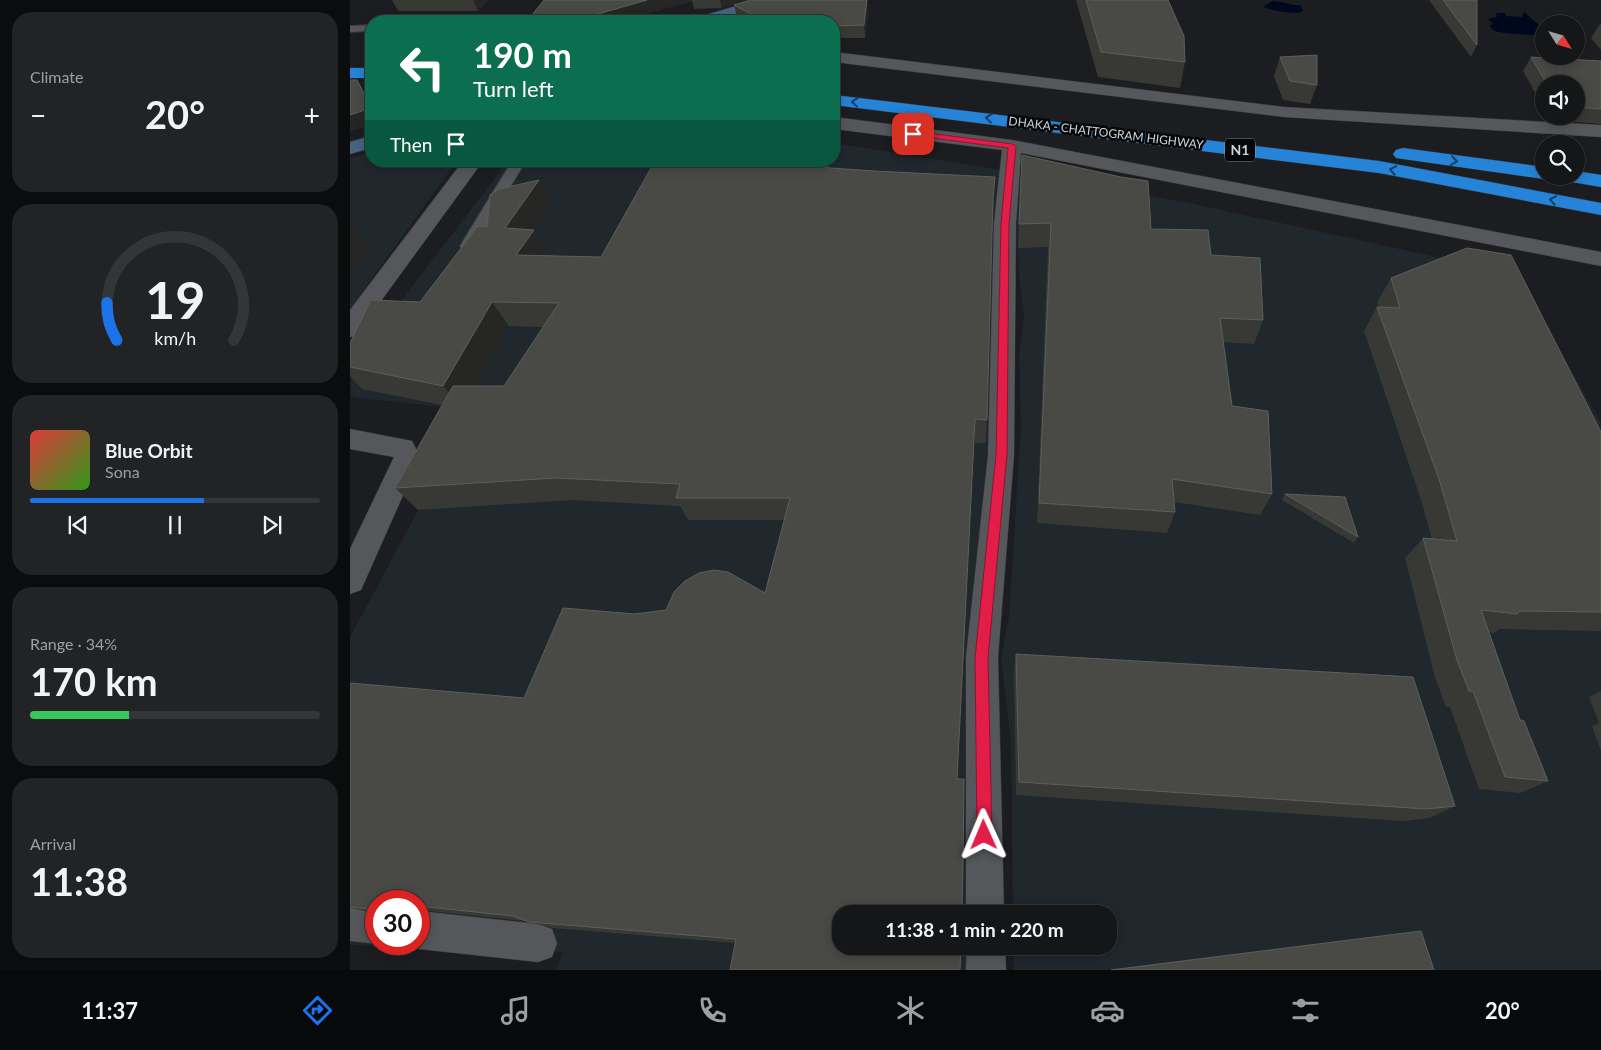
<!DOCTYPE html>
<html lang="en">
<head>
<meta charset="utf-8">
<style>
  :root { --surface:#141618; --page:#212325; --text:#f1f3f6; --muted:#9d9fa2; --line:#333537; --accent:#1a73e8 }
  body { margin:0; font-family:Lato,sans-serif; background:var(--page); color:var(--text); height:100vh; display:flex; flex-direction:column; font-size:19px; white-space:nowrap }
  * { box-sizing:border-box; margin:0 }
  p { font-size:16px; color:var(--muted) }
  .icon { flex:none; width:28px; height:28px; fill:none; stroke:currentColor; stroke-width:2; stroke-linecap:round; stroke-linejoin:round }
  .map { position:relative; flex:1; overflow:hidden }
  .details { display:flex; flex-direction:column; gap:12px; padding:12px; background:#0b0c0d; width:350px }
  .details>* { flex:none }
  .top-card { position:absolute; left:15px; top:15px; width:475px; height:152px; border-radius:20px; box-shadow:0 2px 12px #0003,0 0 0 1px var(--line); background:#0b6e4f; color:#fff; overflow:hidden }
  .needle { width:32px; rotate:127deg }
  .buttons { position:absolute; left:1185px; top:15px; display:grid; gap:10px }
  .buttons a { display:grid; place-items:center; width:50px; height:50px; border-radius:50%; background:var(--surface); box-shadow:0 2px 12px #0003,0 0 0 1px var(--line); font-size:25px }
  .speed { position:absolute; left:15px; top:890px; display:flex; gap:10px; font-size:25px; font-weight:700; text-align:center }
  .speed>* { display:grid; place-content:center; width:65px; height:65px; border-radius:50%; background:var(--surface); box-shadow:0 2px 12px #0003,0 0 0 1px var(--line); line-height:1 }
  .speed .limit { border:8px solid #d22; background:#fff; color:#111 }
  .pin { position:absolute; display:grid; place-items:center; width:42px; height:42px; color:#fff; margin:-21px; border-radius:10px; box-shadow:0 2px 8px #0006 }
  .me { position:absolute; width:55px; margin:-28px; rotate:359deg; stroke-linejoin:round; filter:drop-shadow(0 0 4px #0008) }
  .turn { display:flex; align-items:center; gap:18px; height:105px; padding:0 25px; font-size:22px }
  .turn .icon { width:65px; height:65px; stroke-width:2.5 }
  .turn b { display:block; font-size:35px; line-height:42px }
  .then { display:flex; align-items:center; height:48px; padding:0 25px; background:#0003; gap:10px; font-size:19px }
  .big { font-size:38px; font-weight:700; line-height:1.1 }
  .details .widget { flex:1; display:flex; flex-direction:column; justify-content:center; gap:8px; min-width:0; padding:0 18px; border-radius:20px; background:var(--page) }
  .details .dial { align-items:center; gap:0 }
  .dial svg { height:130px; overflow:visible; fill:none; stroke:var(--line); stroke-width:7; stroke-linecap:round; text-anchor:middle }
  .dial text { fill:var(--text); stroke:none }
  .song { display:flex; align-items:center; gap:15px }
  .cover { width:60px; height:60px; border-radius:8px; background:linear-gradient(135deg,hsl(0 70% 55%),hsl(110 70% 35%)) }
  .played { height:5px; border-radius:2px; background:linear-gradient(90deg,var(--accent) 60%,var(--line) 60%) }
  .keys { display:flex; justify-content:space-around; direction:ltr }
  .heat { display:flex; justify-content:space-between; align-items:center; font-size:28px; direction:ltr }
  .charge { height:8px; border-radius:4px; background:linear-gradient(90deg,#34c759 34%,var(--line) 0) }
  .trip { position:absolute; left:482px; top:905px; width:285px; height:50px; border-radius:20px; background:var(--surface); box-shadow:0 2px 12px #0003,0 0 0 1px var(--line); font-weight:700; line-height:50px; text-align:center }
  .tab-bar { display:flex; height:80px; justify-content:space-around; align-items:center; background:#08090a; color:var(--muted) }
  .tab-bar .icon { width:35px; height:35px }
  .tab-bar .current { color:var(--accent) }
  .tab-bar b { font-size:22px; color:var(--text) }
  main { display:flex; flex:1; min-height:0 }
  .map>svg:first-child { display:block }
</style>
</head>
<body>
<main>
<section class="details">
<div class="widget"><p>Climate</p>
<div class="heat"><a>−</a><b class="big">20°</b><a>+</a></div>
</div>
<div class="widget dial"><svg viewBox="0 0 100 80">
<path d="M14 69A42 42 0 1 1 86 69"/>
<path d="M14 69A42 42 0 0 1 8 46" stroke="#1a73e8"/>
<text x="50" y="56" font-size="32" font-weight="700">19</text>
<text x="50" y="72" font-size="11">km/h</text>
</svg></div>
<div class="widget">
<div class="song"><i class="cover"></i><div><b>Blue Orbit</b><p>Sona</p></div></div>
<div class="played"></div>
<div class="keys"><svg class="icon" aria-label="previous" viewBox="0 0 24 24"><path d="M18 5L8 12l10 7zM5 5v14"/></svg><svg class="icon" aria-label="pause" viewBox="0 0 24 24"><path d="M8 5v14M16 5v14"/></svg><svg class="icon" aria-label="next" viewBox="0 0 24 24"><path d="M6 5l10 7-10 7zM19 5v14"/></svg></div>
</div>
<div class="widget"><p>Range · 34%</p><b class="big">170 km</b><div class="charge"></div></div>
<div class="widget"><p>Arrival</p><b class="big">11:38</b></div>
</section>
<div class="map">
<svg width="1251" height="970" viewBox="0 0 1251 970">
  <rect width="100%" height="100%" fill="#1b1d20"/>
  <g fill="#20272d" fill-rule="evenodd">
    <path d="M484,143L659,171L651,437L644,914H491V946H644L643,970H207L212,952L0,945V637L122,410L9,398L1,396L0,368L158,161H484ZM26,901H69V944H26Z"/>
    <path d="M21,152V161H107L0,309V158Z"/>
    <path d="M668,172L844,204L1123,265L1165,271L1251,423V970H664V946H759V914H663L661,742L651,658L659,616L671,426L669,352L674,318L669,274L665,184Z"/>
  </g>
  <g fill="#00081e">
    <path d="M922,1C933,1 941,6 950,5L953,11C944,16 923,10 913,7Z"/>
    <path d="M1174,12L1190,26L1194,35C1189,36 1148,33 1145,31C1142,30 1141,27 1139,25L1143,24L1138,19L1147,17L1146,13H1155L1157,17L1159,16L1172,17Z"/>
  </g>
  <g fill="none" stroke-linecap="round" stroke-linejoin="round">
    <g stroke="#36383a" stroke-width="2">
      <g id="lane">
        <path d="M21,25V31L0,32V26Z"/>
        <path d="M162,161H176L122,249H112L110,246Z"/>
      </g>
    </g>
    <g stroke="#36383a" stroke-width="1">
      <g id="street">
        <path d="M484,52L934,107L1251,125V137L934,117L484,62Z"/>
        <path d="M484,117L662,140L1251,252V266L671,153L666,223L664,455L648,657L654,914H616V657L638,455L644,223L652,150L484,129Z"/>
        <path d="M113,161H133L20,316L8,335L0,337V310Z"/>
        <path d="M0,429L62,441L70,457L11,590L0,594V549L44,457L0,449Z"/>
        <path d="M0,903L26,906L27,944L0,941Z"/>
        <path d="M69,911L188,924L202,929L207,943L202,957L188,962L69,949L56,944H69Z"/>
        <path d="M617,946H655L656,970H616Z"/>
      </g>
    </g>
    <g stroke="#36383a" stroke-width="1">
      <g id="secondary">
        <path d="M407,0H432L429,3L368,21H343L345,18Z"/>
        <path d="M21,136V148L0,154V142Z"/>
      </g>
    </g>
    <g stroke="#36383a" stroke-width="1">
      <g id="highway">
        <rect x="0" y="68" width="21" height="10"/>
        <path d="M484,95L1029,161L1251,203V215L1029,173L484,105Z"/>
        <path d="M1053,148L1194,167V176H1202L1194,179L1046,158L1043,154L1046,150Z"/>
        <path d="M1226,171L1251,175V187L1210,180L1207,176H1226Z"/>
      </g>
    </g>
    <use href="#lane" fill="#55575a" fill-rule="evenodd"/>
    <use href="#street" fill="#55575a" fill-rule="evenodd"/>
    <use href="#secondary" fill="#476480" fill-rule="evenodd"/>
    <use href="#highway" fill="#2584d7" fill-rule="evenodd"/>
  </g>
  <g fill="#383935" fill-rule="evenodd">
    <path d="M42,0H138L128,11H48Z"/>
    <path d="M194,0H400L372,8L344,9L342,1L270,21H178V20Z"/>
    <path d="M726,0H818L835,62L830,88L748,77Z"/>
    <path d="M1079,0H1127V45L1121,57Z"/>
    <path d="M384,5L518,13L515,38H484V21H394L387,17Z"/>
    <path d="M1250,24H1251V50L1241,38Z"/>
    <path d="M930,57L967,85L960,104L933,100L924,76Z"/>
    <path d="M1181,57L1251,61V124L1200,120L1198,116H1226V84H1194V109L1173,71Z"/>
    <path d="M672,155L801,229L861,255L913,320L904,344L873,342L882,406L922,494L910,515L824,502L825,512L817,533L687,523L698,247L668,248Z"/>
    <path d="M398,161L397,162L644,202L642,223L636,443H625L608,779H614V872L491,946H612L611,970L385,943L203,928L176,921L69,910V901H26V913L0,908V683L174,698L285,614L316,610L415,593L435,520H338L330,506L223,500L68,510L45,488L92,405L12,389L0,376V343L70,302L137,227L189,180L202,206L184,232L197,256L251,257ZM159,326L193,327L154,386H126Z"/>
    <path d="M1041,278L1251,432V631L1149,629L1144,633L1138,632L1170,720L1198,781L1170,793L1129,789L1100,707H1096L1085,677L1055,558L1073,538L1082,539L1071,500L1014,331L1027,307H1029L1027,302Z"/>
    <path d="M935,494L1008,537L1004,543L932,500Z"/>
    <path d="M666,654L1105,806L1080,818L1052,821L666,795L664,672Z"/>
    <path d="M1251,691V751L1242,726L1249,723L1239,697Z"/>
  </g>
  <g fill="#262725">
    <path d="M123,0H138L128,11Z"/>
    <path d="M297,0H341L342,1L270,21H243L241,16Z"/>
    <path d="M370,0H400L372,8Z"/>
    <path d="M517,0L518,13L515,38L514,25Z"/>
    <path d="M7,80L21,103V107Z"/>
    <path d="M21,108V125L0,131V115Z"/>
    <path d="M189,180L202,206L184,232L198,256L166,255L155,228Z"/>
    <path d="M2,224L21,249L0,275V225Z"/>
    <path d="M142,302L159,326L113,409L93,386Z"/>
    <path d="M625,419V443L608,792L607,779Z"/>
    <path d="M614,779V872L613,914H612Z"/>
    <path d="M611,946H612L611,970H610Z"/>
  </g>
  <g fill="#494946" stroke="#5e5e5c">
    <path d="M194,0H297L241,16L178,20Z"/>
    <path d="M401,0H517L514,25L484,26V21H414L384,5Z"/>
    <path d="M736,0H818L834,36L835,62L751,52Z"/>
    <path d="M1093,0H1127V45Z"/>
    <path d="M967,55V85L940,81L930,57Z"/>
    <path d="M1181,57L1251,61V109L1226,107V84H1197Z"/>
    <path d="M0,80H7L21,107V108L0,115Z"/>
    <path d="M672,155L771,177L798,181L801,229L858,230L861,255L910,258L913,320L870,318L882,406L918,411L922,494L822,479L825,512L689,503L701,223L669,224Z"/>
    <path d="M305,161H380L524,171L645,177L643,198L637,420L625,419L607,779H614L613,863L612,914H491V946H611L610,970H380L386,939L179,922L163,916L69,906V901H26V910L0,907V683L174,698L213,608L285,614L316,610L324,592L335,581L349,573L364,570L378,572L415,593L440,498H326L330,484L206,478L45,488L103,386H154L209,303L142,302L93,386L0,367V343L21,300L70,302L128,226L137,227L140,195L149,189L189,180L155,228L184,230L166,255L251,257Z"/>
    <path d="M1117,248L1161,255L1251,432V612L1170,611L1167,614L1131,610L1170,720L1174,721L1198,781L1155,777L1123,691H1119L1107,660L1073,538L1107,541L1089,479L1027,307L1050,308L1041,278Z"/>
    <path d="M935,494L995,497L1008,537Z"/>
    <path d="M666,654L1063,677L1105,806L1076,809L669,782Z"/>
    <path d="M1071,931L1084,970H761Z"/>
  </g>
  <defs><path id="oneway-chevron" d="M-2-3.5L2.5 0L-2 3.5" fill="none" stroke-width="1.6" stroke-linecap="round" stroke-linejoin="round" transform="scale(1.25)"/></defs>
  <g stroke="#143f65">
    <use href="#oneway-chevron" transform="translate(505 102) rotate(-174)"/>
    <use href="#oneway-chevron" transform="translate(639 118) rotate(-173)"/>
    <use href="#oneway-chevron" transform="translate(1104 161) rotate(8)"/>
    <use href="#oneway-chevron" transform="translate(1043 170) rotate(-169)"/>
    <use href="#oneway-chevron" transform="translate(1203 200) rotate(-169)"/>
  </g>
  <path fill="#e11d48" stroke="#92132f" d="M563,131L662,144L666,146L659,224L657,455L638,658L642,835L640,840L634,842L629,840L627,835L625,658L646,455L651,224L658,148L560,135V132Z"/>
  <g text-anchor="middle" stroke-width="5" stroke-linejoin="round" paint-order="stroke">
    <g font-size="12" fill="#d0d2d4" stroke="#060708">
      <text transform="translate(756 133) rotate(7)" y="4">DHAKA - CHATTOGRAM HIGHWAY</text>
    </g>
    <rect fill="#060708" stroke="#939597" stroke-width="1" x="875" y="138.5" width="30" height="23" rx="4"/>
    <g font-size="14" font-weight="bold" fill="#d0d2d4">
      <text x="890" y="155">N1</text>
    </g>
  </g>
</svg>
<div class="buttons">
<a><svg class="needle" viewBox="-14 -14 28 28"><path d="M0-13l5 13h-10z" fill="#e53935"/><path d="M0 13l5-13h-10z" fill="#9d9fa2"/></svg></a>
<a><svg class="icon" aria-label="sound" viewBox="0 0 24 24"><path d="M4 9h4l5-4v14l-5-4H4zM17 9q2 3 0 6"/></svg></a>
<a><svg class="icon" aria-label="search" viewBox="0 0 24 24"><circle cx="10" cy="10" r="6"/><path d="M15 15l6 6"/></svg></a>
</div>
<div class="speed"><div class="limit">30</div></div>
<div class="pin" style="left:563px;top:134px;background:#d93025"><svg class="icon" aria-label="arrive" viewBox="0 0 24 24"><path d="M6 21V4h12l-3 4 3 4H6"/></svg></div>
<svg class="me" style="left:634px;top:835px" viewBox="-20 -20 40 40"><path d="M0-17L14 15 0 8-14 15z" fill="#e11d48" stroke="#fff" stroke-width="4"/></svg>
<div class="trip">11:38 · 1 min · 220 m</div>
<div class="top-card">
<div class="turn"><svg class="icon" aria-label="left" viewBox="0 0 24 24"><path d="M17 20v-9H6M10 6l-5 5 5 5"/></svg><div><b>190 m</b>Turn left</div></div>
<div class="then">Then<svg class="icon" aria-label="arrive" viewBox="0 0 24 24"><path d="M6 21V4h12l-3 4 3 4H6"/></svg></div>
</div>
</div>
</main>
<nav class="tab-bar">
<b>11:37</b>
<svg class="icon current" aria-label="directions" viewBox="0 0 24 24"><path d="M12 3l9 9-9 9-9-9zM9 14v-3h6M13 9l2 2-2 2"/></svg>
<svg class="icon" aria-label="music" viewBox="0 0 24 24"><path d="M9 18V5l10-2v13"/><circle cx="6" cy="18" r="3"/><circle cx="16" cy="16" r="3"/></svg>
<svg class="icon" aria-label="phone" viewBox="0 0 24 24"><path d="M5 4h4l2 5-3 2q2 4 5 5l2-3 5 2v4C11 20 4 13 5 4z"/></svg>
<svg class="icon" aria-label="climate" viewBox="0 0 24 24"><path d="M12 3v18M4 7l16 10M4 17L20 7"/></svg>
<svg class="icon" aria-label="car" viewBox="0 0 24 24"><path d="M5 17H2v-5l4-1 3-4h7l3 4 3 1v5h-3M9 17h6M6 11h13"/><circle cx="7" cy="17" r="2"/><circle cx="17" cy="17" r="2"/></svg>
<svg class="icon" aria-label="filters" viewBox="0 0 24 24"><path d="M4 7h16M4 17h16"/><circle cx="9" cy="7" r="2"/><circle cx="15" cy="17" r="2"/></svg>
<b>20°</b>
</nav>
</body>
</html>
